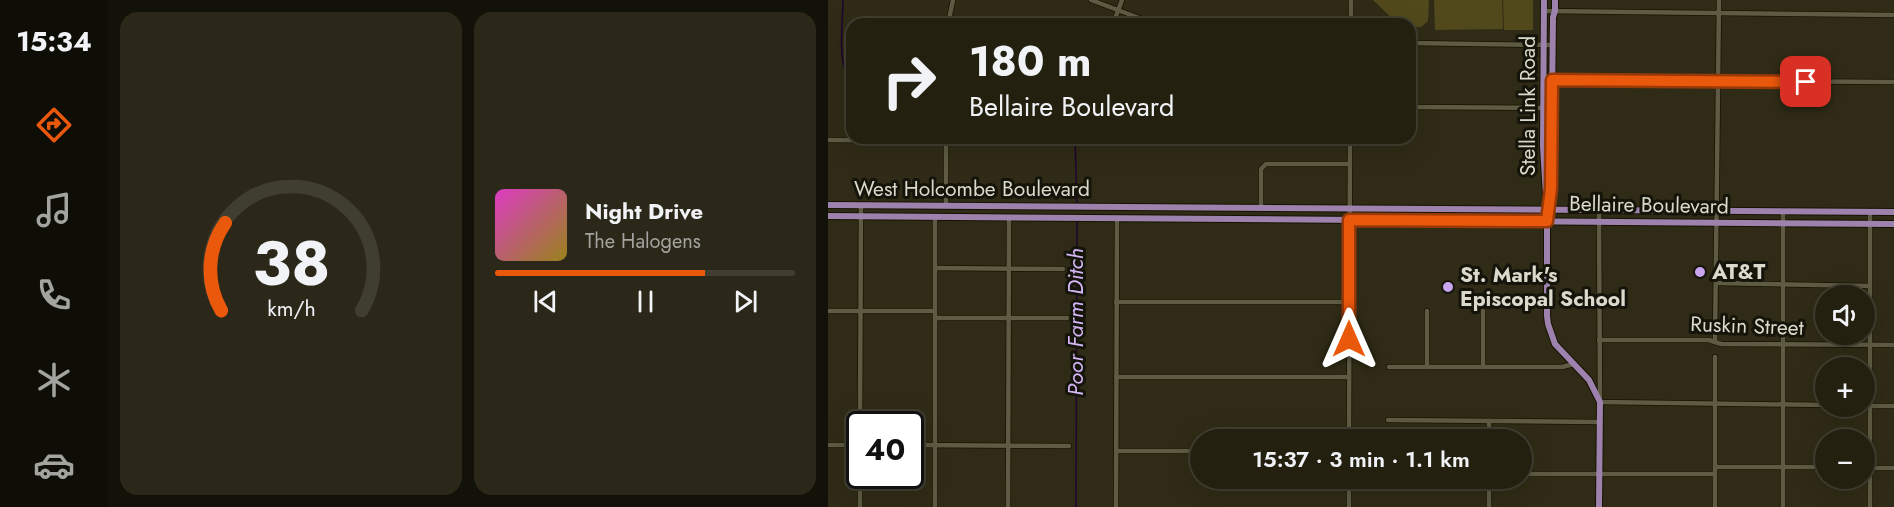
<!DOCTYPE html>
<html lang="en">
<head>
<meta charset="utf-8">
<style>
  :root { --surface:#232010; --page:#2b2819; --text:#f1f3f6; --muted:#a3a39f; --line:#403e30; --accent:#ea580c }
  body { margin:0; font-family:Jost,sans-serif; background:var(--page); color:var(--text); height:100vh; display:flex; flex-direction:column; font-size:22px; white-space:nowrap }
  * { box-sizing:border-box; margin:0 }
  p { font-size:20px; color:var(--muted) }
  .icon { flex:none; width:33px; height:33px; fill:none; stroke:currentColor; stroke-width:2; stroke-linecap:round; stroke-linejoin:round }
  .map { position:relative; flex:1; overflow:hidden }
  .side { display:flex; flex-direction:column; gap:12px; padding:12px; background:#131209; width:720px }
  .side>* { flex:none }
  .guide { position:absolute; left:18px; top:18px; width:570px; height:126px; border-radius:18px; box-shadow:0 6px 24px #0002,0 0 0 2px var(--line); background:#232010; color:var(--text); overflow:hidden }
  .controls { position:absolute; left:987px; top:285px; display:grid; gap:12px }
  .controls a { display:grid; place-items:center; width:60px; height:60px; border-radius:50%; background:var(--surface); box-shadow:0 6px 24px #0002,0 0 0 2px var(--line); font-size:30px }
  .speed { position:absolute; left:18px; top:411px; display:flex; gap:12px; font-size:30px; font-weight:700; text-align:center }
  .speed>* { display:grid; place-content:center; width:78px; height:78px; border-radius:50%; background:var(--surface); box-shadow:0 6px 24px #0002,0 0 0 2px var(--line); line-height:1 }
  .speed .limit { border:3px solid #111; border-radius:9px; background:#fff; color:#111 }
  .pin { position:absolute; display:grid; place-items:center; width:51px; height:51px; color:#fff; margin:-26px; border-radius:12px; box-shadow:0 3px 9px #0006 }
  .me { position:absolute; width:66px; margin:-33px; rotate:0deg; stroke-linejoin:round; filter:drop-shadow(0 0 4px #0008) }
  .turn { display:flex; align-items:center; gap:21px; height:126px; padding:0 24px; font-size:27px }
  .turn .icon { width:78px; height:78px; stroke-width:2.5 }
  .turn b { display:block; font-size:42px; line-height:51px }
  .side .widget { flex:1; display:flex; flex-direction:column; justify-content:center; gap:9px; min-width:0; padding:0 21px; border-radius:18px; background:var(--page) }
  .side .dial { align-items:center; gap:0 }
  .dial svg { height:156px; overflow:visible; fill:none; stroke:var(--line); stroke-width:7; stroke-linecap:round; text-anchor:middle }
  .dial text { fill:var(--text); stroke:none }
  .song { display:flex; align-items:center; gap:18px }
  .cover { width:72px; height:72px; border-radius:9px; background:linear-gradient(135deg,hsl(310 70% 55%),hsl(50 70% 35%)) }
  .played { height:6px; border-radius:3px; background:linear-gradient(90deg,var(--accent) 70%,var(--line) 70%) }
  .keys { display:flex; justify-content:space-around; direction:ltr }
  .side .tiles { flex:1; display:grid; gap:12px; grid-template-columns:repeat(2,1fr) }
  .trip { position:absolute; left:362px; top:429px; width:342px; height:60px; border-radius:30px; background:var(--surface); box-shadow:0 6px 24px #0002,0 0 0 2px var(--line); font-weight:600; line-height:60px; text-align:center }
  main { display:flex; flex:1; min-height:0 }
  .dock { display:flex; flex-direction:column; width:108px; justify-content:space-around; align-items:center; background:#0e0d06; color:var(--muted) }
  .dock .icon { width:42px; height:42px }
  .dock .on { color:var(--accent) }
  .dock b { font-size:27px; color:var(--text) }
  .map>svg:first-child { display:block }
</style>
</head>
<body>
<main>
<nav class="dock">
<b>15:34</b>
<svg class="icon on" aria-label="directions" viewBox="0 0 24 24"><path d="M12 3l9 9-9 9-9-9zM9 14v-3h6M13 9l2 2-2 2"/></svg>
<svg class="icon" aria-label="music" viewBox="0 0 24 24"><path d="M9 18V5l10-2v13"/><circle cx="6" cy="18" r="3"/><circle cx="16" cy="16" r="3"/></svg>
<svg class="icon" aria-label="phone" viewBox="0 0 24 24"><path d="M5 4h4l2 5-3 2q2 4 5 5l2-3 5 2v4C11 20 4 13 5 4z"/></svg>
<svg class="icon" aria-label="climate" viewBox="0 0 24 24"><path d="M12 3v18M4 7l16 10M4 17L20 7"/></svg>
<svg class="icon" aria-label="car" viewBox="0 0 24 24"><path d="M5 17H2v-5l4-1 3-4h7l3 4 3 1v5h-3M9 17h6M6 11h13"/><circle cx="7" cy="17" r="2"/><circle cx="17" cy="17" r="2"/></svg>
</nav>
<section class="side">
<div class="tiles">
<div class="widget dial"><svg viewBox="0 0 100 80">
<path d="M14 69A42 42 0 1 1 86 69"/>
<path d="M14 69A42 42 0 0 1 16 24" stroke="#ea580c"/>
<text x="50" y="56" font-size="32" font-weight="700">38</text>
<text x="50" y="72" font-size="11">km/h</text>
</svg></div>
<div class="widget">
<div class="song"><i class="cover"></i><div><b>Night Drive</b><p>The Halogens</p></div></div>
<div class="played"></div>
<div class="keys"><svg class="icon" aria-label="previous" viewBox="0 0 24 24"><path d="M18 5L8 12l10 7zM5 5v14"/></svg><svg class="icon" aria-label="pause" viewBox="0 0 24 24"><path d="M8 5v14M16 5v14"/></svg><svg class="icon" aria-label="next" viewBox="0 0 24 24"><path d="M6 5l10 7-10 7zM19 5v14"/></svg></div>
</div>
</div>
</section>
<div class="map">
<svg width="1066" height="507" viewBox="0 0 1066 507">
  <rect width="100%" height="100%" fill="#2f2b16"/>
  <g fill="#51491b">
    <path d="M545,0H601L600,21L593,27H582V24H570Z"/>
    <path d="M606,0H674L675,29L607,30Z"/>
    <path d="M675,0H705V30H676Z"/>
  </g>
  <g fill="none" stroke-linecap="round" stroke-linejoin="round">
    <g stroke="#1e0431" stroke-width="1.5">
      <path d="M15,0C15,24 8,65 24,83"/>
      <path d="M247,138L249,203"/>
      <path d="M248,507L249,220"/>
    </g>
    <g stroke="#171301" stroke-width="6">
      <g id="minor">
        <path d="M263,0L327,24"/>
        <path d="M716,11L1066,15"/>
        <path d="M120,24L125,0"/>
        <path d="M285,24L294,0"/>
        <path d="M523,24V0"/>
        <path d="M582,43L724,45"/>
        <path d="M716,80L1066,82"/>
        <path d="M582,107L724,108"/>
        <path d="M0,140L234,142"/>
        <path d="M118,206V140"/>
        <path d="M433,209V169L438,164H521"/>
        <path d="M771,211L772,402L998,405"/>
        <path d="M1042,212V507"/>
        <path d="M107,268L235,269"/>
        <path d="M888,283L1042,286"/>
        <path d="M288,302H521"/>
        <path d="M0,311H107"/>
        <path d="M599,311V367"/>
        <path d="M107,318H239"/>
        <path d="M771,340H881L893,344L1066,345"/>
        <path d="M887,342L891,0"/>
        <path d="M561,367H734L746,364"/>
        <path d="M655,367V311"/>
        <path d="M288,377H521"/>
        <path d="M1036,406H1066"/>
        <path d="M560,420L771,422"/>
        <path d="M32,424L33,205"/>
        <path d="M521,440L522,138"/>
        <path d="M661,440V421"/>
        <path d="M0,445H32"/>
        <path d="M82,445L241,446"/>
        <path d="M288,451H372"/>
        <path d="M887,467H998"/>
        <path d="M1036,468H1066"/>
        <path d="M693,474H887"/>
        <path d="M521,478V507"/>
        <path d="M32,507V476"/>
        <path d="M107,507V217"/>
        <path d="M180,507L181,218"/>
        <path d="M288,507L289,219"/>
        <path d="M661,507V478"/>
        <path d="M887,507V357"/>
        <path d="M955,507V212"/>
      </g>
    </g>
    <g stroke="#171301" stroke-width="8">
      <g id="major">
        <path d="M716,0L715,146L719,211V316L720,324L727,344L761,380L772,402L771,507"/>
        <path d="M0,205L1066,212"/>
        <path d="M721,206L723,188L725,17L727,11V0"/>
        <path d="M0,216L1066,224"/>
      </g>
    </g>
    <use href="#minor" stroke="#5e5a43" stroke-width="4.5"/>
    <use href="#major" stroke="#9e82ae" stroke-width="6"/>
  </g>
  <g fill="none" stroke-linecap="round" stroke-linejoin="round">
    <g stroke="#983908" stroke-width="15">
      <path id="route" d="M521,339V220L719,221L723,188L724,80L978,82"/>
    </g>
    <use href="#route" stroke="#ea580c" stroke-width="10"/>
  </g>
  <g fill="#c9a5ee" stroke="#15140a" stroke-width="2">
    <circle cx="872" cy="272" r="6"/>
    <circle cx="620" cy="287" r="6"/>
  </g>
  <g text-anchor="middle" stroke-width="6" stroke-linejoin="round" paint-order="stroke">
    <g font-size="21" fill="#dbd9cc" stroke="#15140a">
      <text transform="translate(700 106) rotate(-90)" y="7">Stella Link Road</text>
      <text x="144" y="196">West Holcombe Boulevard</text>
      <text transform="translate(821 205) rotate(1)" y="7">Bellaire Boulevard</text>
      <text transform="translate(919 326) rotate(2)" y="7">Ruskin Street</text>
    </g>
    <g font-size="21" font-weight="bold" fill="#dbd9cc" stroke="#15140a" text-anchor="start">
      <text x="884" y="279">AT&amp;T</text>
      <text x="632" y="282">St. Mark's<tspan x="632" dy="24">Episcopal School</tspan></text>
    </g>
    <g font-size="22" font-style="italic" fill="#d5b6f6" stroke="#15140a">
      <text transform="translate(247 322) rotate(-90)" y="8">Poor Farm Ditch</text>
    </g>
  </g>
</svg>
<div class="controls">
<a><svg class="icon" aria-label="sound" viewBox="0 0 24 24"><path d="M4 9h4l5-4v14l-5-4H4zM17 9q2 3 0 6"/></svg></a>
<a>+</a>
<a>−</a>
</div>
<div class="speed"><div class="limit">40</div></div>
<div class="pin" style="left:978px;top:82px;background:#d93025"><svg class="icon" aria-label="arrive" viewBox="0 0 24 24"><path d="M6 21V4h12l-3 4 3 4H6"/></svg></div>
<svg class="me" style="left:521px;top:339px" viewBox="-20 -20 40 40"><path d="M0-17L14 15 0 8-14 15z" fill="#ea580c" stroke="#fff" stroke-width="4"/></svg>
<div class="trip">15:37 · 3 min · 1.1 km</div>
<div class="guide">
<div class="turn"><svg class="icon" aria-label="right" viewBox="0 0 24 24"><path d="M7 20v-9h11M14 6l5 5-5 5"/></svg><div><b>180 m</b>Bellaire Boulevard</div></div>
</div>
</div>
</main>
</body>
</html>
